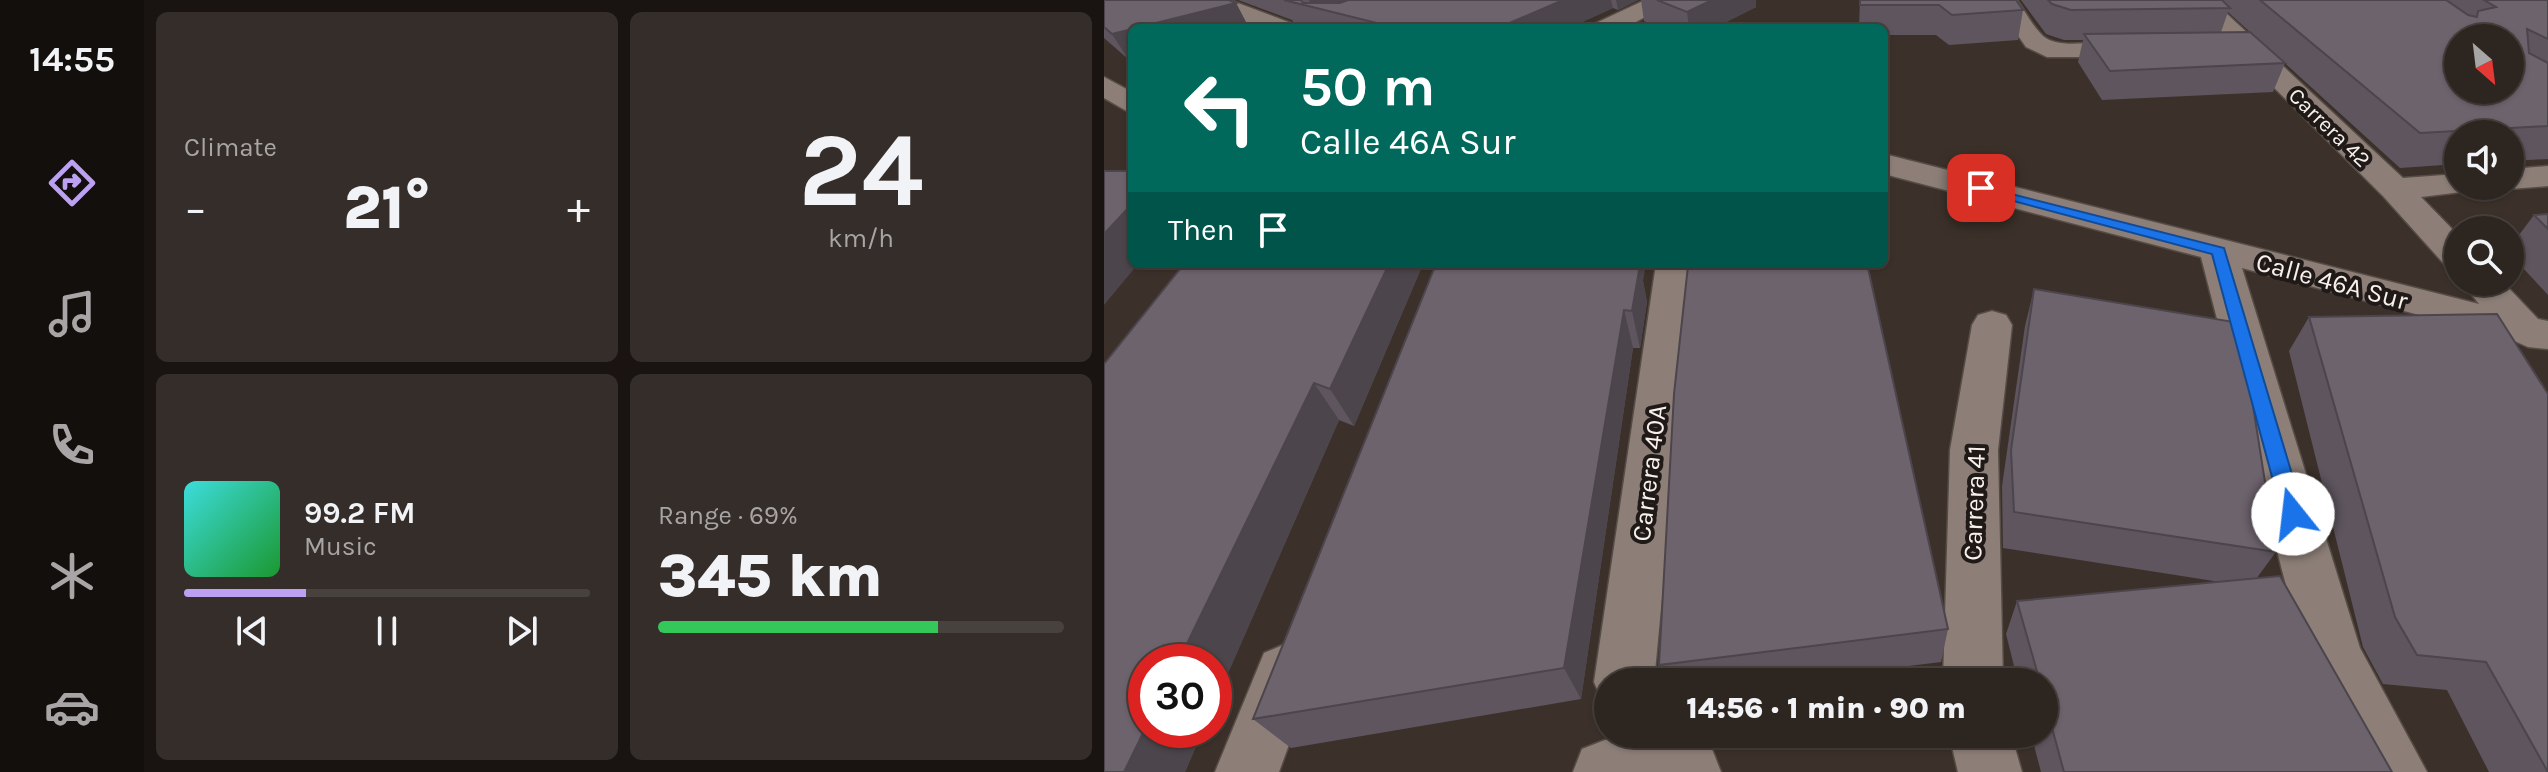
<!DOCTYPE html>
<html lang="en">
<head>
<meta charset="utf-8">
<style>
  :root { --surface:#2d2520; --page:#352d29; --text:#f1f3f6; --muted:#a7a5a5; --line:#48423e; --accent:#bca0f2 }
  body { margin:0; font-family:Karla,sans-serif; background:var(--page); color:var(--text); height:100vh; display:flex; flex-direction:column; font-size:30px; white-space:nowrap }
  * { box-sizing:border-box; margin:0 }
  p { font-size:26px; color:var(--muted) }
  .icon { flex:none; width:44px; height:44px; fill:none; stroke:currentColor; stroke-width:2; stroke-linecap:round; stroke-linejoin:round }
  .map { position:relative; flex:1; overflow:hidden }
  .side { display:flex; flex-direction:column; gap:12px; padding:12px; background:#191412; width:960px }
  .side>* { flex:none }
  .guide { position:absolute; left:24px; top:24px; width:760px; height:244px; border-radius:12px; box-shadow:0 2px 6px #0004,0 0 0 2px var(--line); background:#00695c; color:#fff; overflow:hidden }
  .needle { width:52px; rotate:152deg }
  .buttons { position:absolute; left:1340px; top:24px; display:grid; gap:16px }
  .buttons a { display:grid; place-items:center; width:80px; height:80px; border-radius:50%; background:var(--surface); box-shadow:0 2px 6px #0004,0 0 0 2px var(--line); font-size:40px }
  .speed { position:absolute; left:24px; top:644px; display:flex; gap:16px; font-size:40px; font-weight:700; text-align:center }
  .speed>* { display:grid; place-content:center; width:104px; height:104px; border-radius:50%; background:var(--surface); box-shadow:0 2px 6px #0004,0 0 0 2px var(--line); line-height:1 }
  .speed .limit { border:12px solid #d22; background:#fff; color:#111 }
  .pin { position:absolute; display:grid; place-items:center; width:68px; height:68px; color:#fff; margin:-34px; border-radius:16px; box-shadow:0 4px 12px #0006 }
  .me { position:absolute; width:88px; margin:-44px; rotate:344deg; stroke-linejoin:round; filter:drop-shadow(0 0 6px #0008) }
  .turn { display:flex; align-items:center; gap:28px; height:168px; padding:0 40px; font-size:36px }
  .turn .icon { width:104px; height:104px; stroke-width:2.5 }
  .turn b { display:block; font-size:56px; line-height:68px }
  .then { display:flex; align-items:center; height:76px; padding:0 40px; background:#0003; gap:16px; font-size:30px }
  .big { font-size:60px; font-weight:800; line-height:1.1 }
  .side .widget { flex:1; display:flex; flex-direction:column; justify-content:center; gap:12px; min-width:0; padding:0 28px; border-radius:12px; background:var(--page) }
  .side .dial { align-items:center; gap:0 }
  .dial b { font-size:104px; line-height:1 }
  .song { display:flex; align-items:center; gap:24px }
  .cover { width:96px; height:96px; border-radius:12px; background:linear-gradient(135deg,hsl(180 70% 55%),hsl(130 70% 35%)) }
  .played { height:8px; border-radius:4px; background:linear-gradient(90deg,var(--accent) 30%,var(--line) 30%) }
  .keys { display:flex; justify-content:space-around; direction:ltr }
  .heat { display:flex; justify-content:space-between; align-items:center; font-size:44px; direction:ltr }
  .charge { height:12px; border-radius:6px; background:linear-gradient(90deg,#34c759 69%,var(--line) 0) }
  .side .tiles { flex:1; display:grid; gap:12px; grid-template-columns:repeat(2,1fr) }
  .trip { position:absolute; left:490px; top:668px; width:464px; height:80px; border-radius:40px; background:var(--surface); box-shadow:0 2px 6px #0004,0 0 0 2px var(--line); font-weight:800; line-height:80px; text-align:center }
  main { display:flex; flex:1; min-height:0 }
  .tabs { display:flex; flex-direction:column; width:144px; justify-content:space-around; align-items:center; background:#120f0d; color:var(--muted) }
  .tabs .icon { width:56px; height:56px }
  .tabs .current { color:var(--accent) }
  .tabs b { font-size:36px; color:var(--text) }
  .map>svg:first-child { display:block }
</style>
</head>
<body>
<main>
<nav class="tabs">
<b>14:55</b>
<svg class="icon current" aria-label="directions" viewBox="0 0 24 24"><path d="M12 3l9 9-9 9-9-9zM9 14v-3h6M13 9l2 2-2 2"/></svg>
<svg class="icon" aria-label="music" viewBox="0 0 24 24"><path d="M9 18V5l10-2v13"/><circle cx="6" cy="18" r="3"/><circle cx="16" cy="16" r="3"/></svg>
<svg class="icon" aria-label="phone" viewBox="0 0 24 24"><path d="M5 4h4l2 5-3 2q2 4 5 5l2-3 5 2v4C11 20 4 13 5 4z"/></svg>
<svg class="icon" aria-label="climate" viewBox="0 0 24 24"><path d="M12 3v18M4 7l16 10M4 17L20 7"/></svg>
<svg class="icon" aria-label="car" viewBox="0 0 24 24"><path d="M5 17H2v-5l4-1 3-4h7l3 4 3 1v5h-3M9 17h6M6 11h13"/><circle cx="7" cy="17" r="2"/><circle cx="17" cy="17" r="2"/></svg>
</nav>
<section class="side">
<div class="tiles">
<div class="widget"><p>Climate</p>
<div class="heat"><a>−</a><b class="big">21°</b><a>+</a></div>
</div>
<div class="widget dial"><b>24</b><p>km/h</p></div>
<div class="widget">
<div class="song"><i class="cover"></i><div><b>99.2 FM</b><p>Music</p></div></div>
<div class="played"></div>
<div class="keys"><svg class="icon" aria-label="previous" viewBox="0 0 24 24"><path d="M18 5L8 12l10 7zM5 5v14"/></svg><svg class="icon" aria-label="pause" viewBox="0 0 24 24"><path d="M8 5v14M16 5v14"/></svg><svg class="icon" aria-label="next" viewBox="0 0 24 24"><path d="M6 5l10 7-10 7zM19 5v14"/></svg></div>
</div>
<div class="widget"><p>Range · 69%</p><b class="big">345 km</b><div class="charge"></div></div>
</div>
</section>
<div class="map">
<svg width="1444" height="772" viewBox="0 0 1444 772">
  <rect width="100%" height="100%" fill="#3c312a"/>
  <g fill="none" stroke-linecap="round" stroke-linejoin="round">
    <g stroke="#564d46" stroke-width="3">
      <g id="minor">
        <path d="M93,0H126L187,23L190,28H156L97,5Z"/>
        <path d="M541,0H572L521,28H489L492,23Z"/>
        <path d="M889,0H913C921,11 929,27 939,36C963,57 1032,26 1048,49L1035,57H943L922,47Z"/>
        <path d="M1082,0H1108L1299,178L1354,174V186H1369L1366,191L1317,197L1354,235V268L1341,265L1279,196Z"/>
        <path d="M0,77L28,92V114L0,98Z"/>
        <path d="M780,154L1375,304L1358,282H1399L1434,319L1444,321V349L1424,347L1406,339L1138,268L1256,648L1323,772H1257L1201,659L1097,257L780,174Z"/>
        <path d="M1444,166V186L1406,189L1394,186H1406V169Z"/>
        <path d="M552,264H590L550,682H504V705L499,703L490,682Z"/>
        <path d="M888,311L902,315L908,325L894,450L899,682H839L846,450L868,325L874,315Z"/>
        <path d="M181,644L202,653L211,673L175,772H111L160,653Z"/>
        <path d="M845,734H907L918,772H854Z"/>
        <path d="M501,740H585L608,749L617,772H469L478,749Z"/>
      </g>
    </g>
    <use href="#minor" fill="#8d7f78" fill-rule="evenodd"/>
  </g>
  <g fill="#5e555e" fill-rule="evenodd">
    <path d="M0,0L132,3L144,26L24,59L0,38Z"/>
    <path d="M134,0H534L514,10L509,8L465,28H193L188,20Z"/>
    <path d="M537,0H652V7L610,28H557L540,21Z"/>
    <path d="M756,0L919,10L914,40L845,45L832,35H780V28H755Z"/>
    <path d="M917,0H1444V159L1406,161V134H1354V164L1296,168L1152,37L1181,63L1169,92L998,100L974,62L979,40H960L942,34ZM1124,12L1146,32H1117Z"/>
    <path d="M1444,214V295L1406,254V247L1430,215Z"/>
    <path d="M80,264H319L250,426L235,420L110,705V662L42,730H99L81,772H0Z"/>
    <path d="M539,281L543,302L536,348H529L477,699L187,748L149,719Z"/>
    <path d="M930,289L1172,552L1152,579L1288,772H937L927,734H940V682H914L902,634L913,601L1116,582L899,548L898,486L921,326Z"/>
    <path d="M1205,317L1444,772H1385L1343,690L1279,684L1259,647L1185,351Z"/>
    <path d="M844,629L837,662L678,682H560L555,665Z"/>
  </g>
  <g fill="#4c454c">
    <path d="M205,0H271L208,7Z"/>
    <path d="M459,0H507L509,8L465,28H394Z"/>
    <path d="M512,0H534L514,10Z"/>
    <path d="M608,0H652V7L610,28H585L583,12Z"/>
    <path d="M132,3L144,26L138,28H32Z"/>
    <path d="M28,29V58L24,59L8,34Z"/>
    <path d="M28,204V264H34L0,305V234Z"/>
    <path d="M285,264H319L250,426L226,389Z"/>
    <path d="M528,264H542L539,281L543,302L536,348L528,311Z"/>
    <path d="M520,310L529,348L477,699L460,668Z"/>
    <path d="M210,383L235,420L110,705V662H74Z"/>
    <path d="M42,727V730H99L81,772H20Z"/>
  </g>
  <g fill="#6d636d" stroke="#4c454c" stroke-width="2" fill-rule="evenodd">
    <path d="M0,0H125L132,3L8,34L0,27Z"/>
    <path d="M180,0H197L199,3H236L244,0H459L394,28H293Z"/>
    <path d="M553,0H608L583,12Z"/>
    <path d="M756,0H912L919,10L848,15L835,5H756Z"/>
    <path d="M944,0H1118L1126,8L967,10L948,4Z"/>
    <path d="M1156,0H1342L1364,15L1373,17L1374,11L1392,7L1380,0H1444V39L1423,29L1425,53L1444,63V126L1316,133ZM1354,38H1406V90H1354Z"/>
    <path d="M1146,32L1181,63L1006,71L980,34Z"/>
    <path d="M0,171H28V204L0,234Z"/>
    <path d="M1444,214V229L1430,215Z"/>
    <path d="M80,264H285L226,389L210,383L74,662H42V727L20,772H0V364Z"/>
    <path d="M332,264L536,265L528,311L520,310L460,668L149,719Z"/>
    <path d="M584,266L764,268L844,629L555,665L570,394Z"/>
    <path d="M930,289L1136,323L1172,552L910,512L907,450Z"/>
    <path d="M1393,314L1444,394V772L1382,662L1313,655L1291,617L1205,317Z"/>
    <path d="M1176,576L1288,772H960L940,698V682H936L913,601Z"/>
  </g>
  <path fill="#1a73e8" stroke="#114b97" stroke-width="2" d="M872,185L1120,248L1200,514L1196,520H1182L1178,514L1108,254L872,191Z"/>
  <g text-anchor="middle" stroke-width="8" stroke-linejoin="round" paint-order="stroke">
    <g font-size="22" fill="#f8f0eb" stroke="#1f1a17">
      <text transform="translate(1226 127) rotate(44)" y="8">Carrera 42</text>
    </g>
    <g font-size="26" fill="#f8f0eb" stroke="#1f1a17">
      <text transform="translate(1228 281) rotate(15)" y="9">Calle 46A Sur</text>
      <text transform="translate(545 473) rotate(-83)" y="9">Carrera 40A</text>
      <text transform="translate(870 503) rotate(-88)" y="9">Carrera 41</text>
    </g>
  </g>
</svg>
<div class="buttons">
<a><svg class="needle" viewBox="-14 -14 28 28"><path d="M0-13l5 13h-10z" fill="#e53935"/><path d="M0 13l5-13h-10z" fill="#a7a5a5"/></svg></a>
<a><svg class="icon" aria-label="sound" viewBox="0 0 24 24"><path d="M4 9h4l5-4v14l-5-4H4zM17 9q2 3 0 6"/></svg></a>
<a><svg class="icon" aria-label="search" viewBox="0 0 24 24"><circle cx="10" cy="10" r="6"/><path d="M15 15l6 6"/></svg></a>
</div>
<div class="speed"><div class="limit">30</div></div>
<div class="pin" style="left:877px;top:188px;background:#d93025"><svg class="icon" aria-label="arrive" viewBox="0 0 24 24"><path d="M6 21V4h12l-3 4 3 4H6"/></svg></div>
<svg class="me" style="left:1189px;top:514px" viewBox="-20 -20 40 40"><circle r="19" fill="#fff"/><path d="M0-13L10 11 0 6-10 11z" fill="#1a73e8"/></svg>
<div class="trip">14:56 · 1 min · 90 m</div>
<div class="guide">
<div class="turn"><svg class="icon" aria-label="left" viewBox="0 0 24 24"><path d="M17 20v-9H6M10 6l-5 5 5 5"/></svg><div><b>50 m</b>Calle 46A Sur</div></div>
<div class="then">Then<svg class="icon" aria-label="arrive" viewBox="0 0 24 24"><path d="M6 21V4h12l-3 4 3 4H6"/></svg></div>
</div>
</div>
</main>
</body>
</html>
